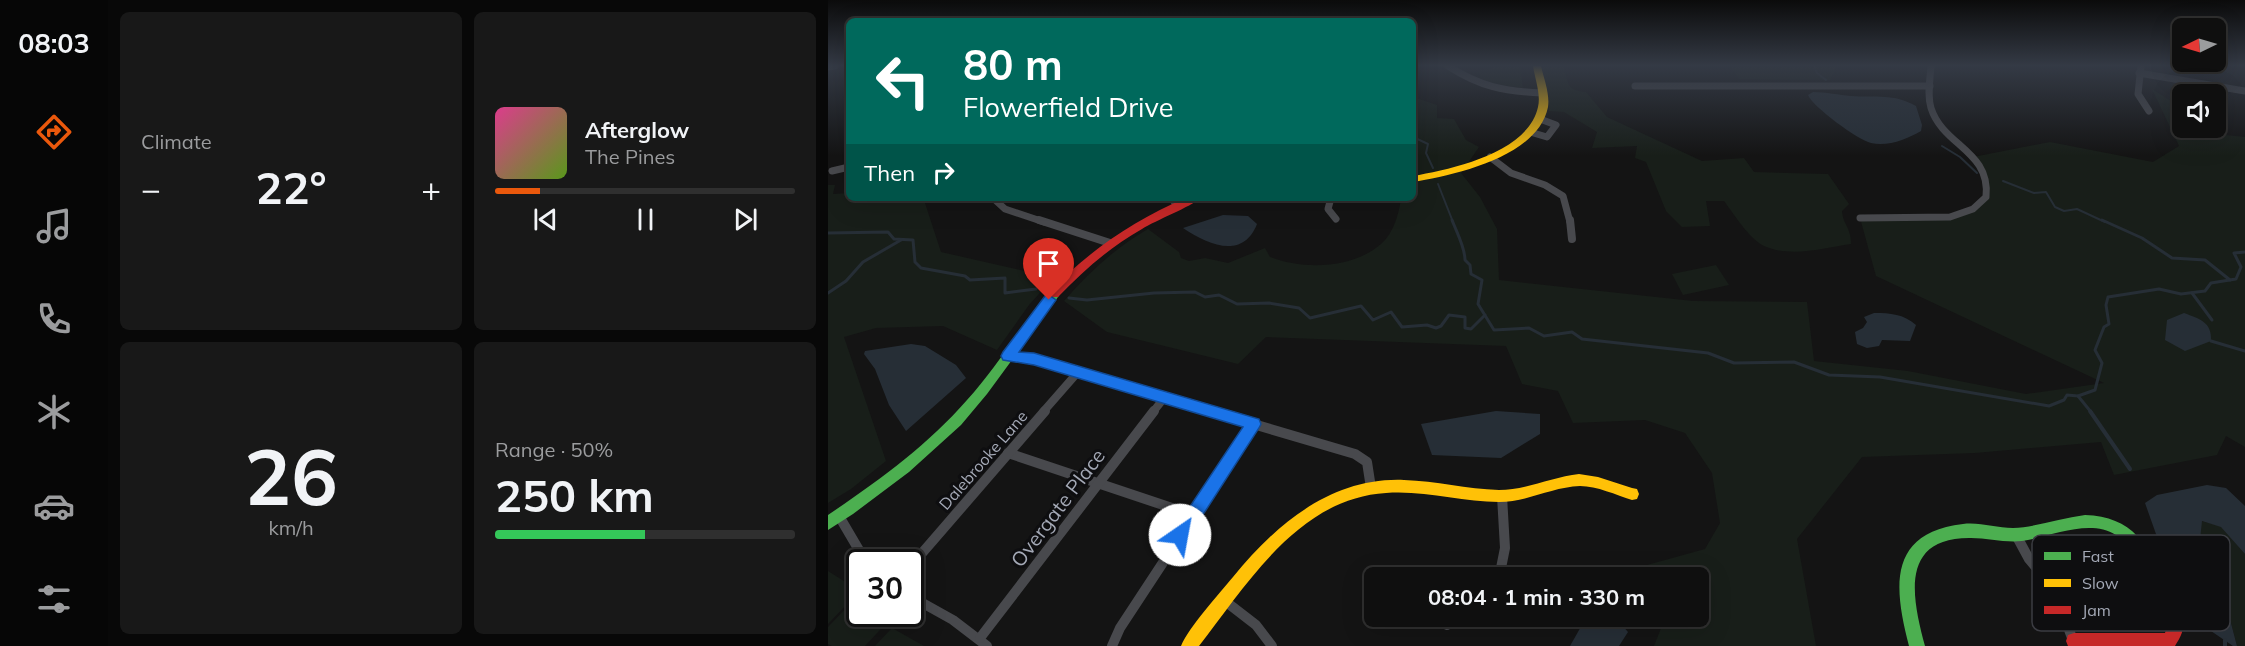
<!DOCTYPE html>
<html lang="en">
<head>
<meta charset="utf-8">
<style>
  :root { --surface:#0f0f0f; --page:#181818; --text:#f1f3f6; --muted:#9b9c9e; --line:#2f2f2f; --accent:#ea580c }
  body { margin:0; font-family:Mulish,sans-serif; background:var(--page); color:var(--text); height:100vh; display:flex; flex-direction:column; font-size:22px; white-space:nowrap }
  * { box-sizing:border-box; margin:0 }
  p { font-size:20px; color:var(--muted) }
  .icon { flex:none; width:33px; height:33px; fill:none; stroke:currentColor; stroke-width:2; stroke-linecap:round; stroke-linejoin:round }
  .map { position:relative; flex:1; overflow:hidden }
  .drawer { display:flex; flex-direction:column; gap:12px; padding:12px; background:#080808; width:720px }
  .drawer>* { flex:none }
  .banner { position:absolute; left:18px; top:18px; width:570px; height:183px; border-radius:9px; box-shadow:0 6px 24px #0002,0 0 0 2px var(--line); background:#00695c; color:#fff; overflow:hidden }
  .needle { width:39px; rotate:265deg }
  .tools { position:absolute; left:1344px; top:18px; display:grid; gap:12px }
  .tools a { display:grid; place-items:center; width:54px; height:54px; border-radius:9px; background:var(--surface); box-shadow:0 6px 24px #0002,0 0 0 2px var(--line); font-size:30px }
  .speed { position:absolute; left:18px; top:549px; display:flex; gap:12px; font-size:30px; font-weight:700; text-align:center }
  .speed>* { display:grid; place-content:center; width:78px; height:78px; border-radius:50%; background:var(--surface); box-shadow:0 6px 24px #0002,0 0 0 2px var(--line); line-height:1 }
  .speed .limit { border:3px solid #111; border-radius:9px; background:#fff; color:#111 }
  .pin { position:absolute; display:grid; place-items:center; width:51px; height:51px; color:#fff; margin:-62px -26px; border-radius:50% 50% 50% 0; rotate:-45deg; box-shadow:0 0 6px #0007 }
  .pin .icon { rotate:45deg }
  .me { position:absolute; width:66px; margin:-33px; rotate:33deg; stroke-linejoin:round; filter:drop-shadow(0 0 4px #0008) }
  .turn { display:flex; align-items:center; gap:21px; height:126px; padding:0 18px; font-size:27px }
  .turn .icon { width:78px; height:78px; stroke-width:2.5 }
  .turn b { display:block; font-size:42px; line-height:51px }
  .then { display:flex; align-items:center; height:57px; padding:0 18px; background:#0003; gap:12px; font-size:22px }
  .big { font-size:45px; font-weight:700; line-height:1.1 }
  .drawer .tile { flex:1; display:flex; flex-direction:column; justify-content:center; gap:9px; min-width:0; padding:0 21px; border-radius:9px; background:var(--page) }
  .drawer .dial { align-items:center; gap:0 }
  .dial b { font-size:78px; line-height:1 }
  .song { display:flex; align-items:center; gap:18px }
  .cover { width:72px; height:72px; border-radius:9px; background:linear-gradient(135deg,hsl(330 70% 55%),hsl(90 70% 35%)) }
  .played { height:6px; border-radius:3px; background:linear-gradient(90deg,var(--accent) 15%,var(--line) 15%) }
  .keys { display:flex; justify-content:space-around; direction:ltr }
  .heat { display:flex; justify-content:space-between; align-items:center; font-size:33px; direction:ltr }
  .charge { height:9px; border-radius:4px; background:linear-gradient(90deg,#34c759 50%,var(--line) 0) }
  .drawer .tiles { flex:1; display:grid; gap:12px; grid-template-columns:repeat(2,1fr) }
  .trip { position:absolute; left:536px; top:567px; width:345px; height:60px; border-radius:9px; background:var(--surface); box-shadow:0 6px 24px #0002,0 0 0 2px var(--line); font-weight:700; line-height:60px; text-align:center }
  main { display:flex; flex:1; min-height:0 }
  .tab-bar { display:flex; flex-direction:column; width:108px; justify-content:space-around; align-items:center; background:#060606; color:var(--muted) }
  .tab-bar .icon { width:42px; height:42px }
  .tab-bar .active { color:var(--accent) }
  .tab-bar b { font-size:27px; color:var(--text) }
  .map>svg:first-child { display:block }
</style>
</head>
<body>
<main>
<nav class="tab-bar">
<b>08:03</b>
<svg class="icon active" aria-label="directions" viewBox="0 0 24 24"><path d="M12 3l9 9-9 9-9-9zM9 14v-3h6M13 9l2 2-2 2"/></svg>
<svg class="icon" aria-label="music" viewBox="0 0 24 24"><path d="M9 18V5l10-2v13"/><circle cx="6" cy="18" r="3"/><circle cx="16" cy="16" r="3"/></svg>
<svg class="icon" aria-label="phone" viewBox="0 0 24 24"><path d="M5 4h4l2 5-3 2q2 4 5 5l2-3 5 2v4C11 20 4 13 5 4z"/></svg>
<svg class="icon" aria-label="climate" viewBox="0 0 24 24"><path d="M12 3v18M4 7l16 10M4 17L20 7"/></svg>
<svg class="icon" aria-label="car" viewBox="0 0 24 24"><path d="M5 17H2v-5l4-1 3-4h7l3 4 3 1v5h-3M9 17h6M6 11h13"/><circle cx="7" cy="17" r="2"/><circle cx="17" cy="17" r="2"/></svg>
<svg class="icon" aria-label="filters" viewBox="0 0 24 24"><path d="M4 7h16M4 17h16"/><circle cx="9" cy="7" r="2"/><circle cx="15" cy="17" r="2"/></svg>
</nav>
<section class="drawer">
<div class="tiles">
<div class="tile"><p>Climate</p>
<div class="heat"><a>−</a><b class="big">22°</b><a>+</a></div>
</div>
<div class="tile">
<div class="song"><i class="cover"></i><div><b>Afterglow</b><p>The Pines</p></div></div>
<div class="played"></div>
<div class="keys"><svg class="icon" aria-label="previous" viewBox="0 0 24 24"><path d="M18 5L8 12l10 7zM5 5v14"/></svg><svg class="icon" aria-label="pause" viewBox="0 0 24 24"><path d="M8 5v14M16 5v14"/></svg><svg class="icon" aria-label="next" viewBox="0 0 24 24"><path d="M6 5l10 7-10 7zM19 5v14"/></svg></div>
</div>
<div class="tile dial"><b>26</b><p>km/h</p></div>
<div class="tile"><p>Range · 50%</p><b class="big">250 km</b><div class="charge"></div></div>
</div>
</section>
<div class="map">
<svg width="1417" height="646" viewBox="0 0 1417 646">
  <rect width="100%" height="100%" fill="#141414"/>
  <g fill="#181e19">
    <path d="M666,66H692L695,88L653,82L651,71L666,68Z"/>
    <path d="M714,66H736C740,82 738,91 758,92L779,117L874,161L916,158L926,172L1000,174L1021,204L1014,211C1015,225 1023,227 1023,244C996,248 963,258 936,246C921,239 906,214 896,201H878L882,226L854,227L838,211L818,162L807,158L809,146L764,148L769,132L736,112L721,111V97Z"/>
    <path d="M902,66H1008L1002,80L911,79Z"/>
    <path d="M1324,89L1354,108V128H1385L1397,135L1417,137V447L1398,436L1389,455L1286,475L1273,442L1147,453L1034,457L969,539L988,646H826L836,621L835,617L870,616V578L823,577L819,565L877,549L892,523L884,473L857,433L817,420L745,423L730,391L694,384L678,346L438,337L410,364L279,332L236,301C260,273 287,248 320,229L351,252L353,258L361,261L377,258L400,263L437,248L442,257C476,270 524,269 553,244C566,233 571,213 573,198H585V97L609,105V118L626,119L638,140L651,147L633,173L652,197L669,229L671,280L865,301L979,302L986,361L1080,371L1198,394L1276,383L1048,276L1032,218L1122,217L1145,209L1160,189L1145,157L1222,142L1325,162L1351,146Z"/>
    <path d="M0,185H7L5,194L21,193V198H68L70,202L97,203L113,252L210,274L230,273L201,305L169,350L115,326L48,328L16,337L58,461L23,489L0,503Z"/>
    <path d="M888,265L901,285L855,295L844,274Z"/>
    <path d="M1373,521L1393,526L1417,554V646H1409L1399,608L1370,559Z"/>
    <path d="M0,571L22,585L19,604L0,624Z"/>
    <path d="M26,600L31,603L32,614H51L62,619L37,646H4L0,644V627Z"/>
    <path d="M64,628L96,646H47Z"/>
  </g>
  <g fill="#262e36">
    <path d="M985,92C998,92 1011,95 1023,96C1049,98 1065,93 1088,106L1094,125L1093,131C1079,139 1060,147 1043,143C1030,140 985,107 980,95Z"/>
    <path d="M395,215L420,216L429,224C415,260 380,245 355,228Z"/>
    <path d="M1046,313C1063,313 1075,314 1088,325L1082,341L1054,340L1051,346L1039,348L1029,344L1027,332L1035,328L1039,322L1036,317Z"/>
    <path d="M1356,313C1372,319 1384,322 1383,341L1357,351L1337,340L1339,320Z"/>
    <path d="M83,344L97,346L128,365L138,378L78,431L61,405L47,369L36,354L37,351Z"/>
    <path d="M668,411L712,414V434L673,458L604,455L593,424Z"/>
    <path d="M1379,485L1398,488L1417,506V554L1393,527L1374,521L1370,559L1399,608L1409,646H1405L1383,631L1358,578L1328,534L1317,503L1329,495Z"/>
    <path d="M759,616L787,617L800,632L791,646H742Z"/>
  </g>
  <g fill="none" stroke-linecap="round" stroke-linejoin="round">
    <g stroke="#262e36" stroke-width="2">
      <path d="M986,66L989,73L998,80"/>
      <path d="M585,137L600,144L598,153L605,168"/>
      <path d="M1114,146L1132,157L1149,173"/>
      <path d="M1175,181L1206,193L1218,192L1227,207L1236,211L1249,209L1277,222"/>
      <path d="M610,184L625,222"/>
    </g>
    <g stroke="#262e36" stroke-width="3">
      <path d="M624,220C629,233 637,247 637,260L642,265L643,274L654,280L650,304L666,330L701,328L716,336L744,332L754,339L880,353L906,363L966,362L1001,375L1052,377L1221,406L1236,400L1239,395L1250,396L1267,390L1274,363L1267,350L1276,327L1281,324L1278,305L1280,297L1331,289L1353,294L1377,291L1383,283L1408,279L1413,267L1406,253L1417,252"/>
      <path d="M1274,220L1314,238L1344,258L1377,260L1402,280"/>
      <path d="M0,233L60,232L66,239L85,240L87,262L93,268L137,276L142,280L177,278V293L208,289"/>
      <path d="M0,293L18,281L35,262L73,240"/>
      <path d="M1364,293L1384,320"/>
      <path d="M241,298L259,300L326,293L367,292L377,297L391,295L409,304L441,303L471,308L482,318L533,306L545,320L563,312L574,327L599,325L608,328L613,326L621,315L637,317V328L643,329L657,315"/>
      <path d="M1383,341L1417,351"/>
      <path d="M1250,396L1263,412"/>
    </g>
    <g stroke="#262e36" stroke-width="4">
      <path d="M1262,411L1302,469"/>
      <path d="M1397,640V646"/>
    </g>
    <g stroke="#48494d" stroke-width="7">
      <path d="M620,66C653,87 675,91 714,93"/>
      <path d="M1313,66L1310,94L1321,111"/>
      <path d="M0,67L7,66"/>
      <path d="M1311,73L1417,91"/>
      <path d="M807,86H1102"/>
      <path d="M702,132L719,137L728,125L712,119"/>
      <path d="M662,157L683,173L717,185L735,196L742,222"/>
      <path d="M4,171L21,167"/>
      <path d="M165,198L177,209L216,222"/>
      <path d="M344,198L348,205"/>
      <path d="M503,198L500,209L508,219"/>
      <path d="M1032,218L1122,217L1145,209L1158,197C1163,151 1115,146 1103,108C1099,95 1102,80 1103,66"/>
    </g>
    <g stroke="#48494d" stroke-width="8">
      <path d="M211,220L282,243"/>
      <path d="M742,220L744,239"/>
      <path d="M180,356L206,359L386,412"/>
      <path d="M215,412L250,372"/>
      <path d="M325,412L336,398"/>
    </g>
    <g stroke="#48494d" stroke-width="10">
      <path d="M381,411L527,454L539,462L543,488"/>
      <path d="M180,453L365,515"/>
      <path d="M11,516L38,562"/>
      <path d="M1188,535L1201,559L1226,589L1247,646"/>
      <path d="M82,567L217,411"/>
      <path d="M671,578L677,548L674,496"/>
      <path d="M82,596L125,620L159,646"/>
      <path d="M397,601L428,625L444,646"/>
      <path d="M619,625L631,616"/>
      <path d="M152,638L326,411"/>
      <path d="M284,646L292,628L426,424"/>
    </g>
    <g fill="#4caf50" fill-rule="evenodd">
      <path d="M226,290L232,294L230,297L159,394L133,425L81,472L25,514L0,530V515C50,481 99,446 139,400C166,370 187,336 211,304L222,291Z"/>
      <path d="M1257,515C1304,516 1322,546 1339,586L1336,591L1331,594L1326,591C1316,572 1307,547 1288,535C1261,518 1222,537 1194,541C1177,543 1160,538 1143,538C1071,537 1084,598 1097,646H1081C1066,588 1059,533 1135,524C1152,522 1168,528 1185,528C1209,527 1233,518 1257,515Z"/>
    </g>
    <g fill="#ffc107" fill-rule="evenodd">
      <path d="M705,66H713C716,79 722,94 720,107C710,157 627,175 585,182V176C624,169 700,153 710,107C713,94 707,79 705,66Z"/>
      <path d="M751,474L770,477L804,488L809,489L811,494L809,499L804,500C788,495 769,486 752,486C724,487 699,502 671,502C634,502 596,490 558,493C471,498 419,584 371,646H353C361,627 391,594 405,577C448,524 504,477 576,480C608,481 639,489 671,490C698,490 724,477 751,474Z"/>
    </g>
    <g fill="#c62828" fill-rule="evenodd">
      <path d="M358,198H372C363,207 328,220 314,229C282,247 255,271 230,297H222L220,294L222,291C261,251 306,220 358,198Z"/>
      <path d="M1331,578C1342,583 1356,616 1355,628C1354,635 1350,641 1347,646H1240L1238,641L1240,635L1246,633H1337C1344,616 1330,601 1323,586L1326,581Z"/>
    </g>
  </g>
  <linearGradient id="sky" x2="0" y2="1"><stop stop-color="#0b0b0b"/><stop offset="0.42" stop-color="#343a45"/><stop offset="1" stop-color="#343a45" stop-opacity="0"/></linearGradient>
  <rect width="1417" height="156" fill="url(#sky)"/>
  <path fill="#1a73e8" stroke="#114b97" stroke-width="1.5" d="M221,295L228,300L191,352L206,353L431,419L433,424L431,428L358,541L352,543L347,541L344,535L347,529L415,427L206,365L175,360L173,356L175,352L217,296Z"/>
  <g text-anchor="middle" stroke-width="6" stroke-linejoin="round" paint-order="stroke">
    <g font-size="16" fill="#a4a9b6" stroke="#0e0e10">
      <text transform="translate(155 460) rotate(-49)" y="6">Dalebrooke Lane</text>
    </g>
    <g font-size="20" fill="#a4a9b6" stroke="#0e0e10">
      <text transform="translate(230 508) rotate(-53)" y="7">Overgate Place</text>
    </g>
  </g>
  <rect x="1204" y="535" width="198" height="96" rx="9" fill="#0e0e10" stroke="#3b3c42" stroke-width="1.5"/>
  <rect x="1216" y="552" width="27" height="8" fill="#4caf50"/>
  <rect x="1216" y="579" width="27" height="8" fill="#ffc107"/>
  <rect x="1216" y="606" width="27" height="8" fill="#c62828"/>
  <g font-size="16" fill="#a4a9b6">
    <text x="1254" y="562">Fast</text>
    <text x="1254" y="589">Slow</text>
    <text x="1254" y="616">Jam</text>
  </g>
</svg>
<div class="tools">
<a><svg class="needle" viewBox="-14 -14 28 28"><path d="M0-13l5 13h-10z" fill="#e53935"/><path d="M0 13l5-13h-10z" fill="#9b9c9e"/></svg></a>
<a><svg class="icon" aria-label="sound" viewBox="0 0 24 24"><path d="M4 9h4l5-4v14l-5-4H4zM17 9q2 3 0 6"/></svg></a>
</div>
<div class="speed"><div class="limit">30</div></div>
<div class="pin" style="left:221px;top:300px;background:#d93025"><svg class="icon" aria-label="arrive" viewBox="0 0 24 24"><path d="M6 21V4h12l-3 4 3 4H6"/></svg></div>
<svg class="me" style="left:352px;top:535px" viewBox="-20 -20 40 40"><circle r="19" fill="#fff"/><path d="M0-13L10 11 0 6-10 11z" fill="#1a73e8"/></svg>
<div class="trip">08:04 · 1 min · 330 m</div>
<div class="banner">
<div class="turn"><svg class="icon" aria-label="left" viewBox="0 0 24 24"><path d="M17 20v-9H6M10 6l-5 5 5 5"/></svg><div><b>80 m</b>Flowerfield Drive</div></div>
<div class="then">Then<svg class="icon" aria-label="right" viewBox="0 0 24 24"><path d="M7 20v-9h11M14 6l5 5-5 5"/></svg></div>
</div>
</div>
</main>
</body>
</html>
